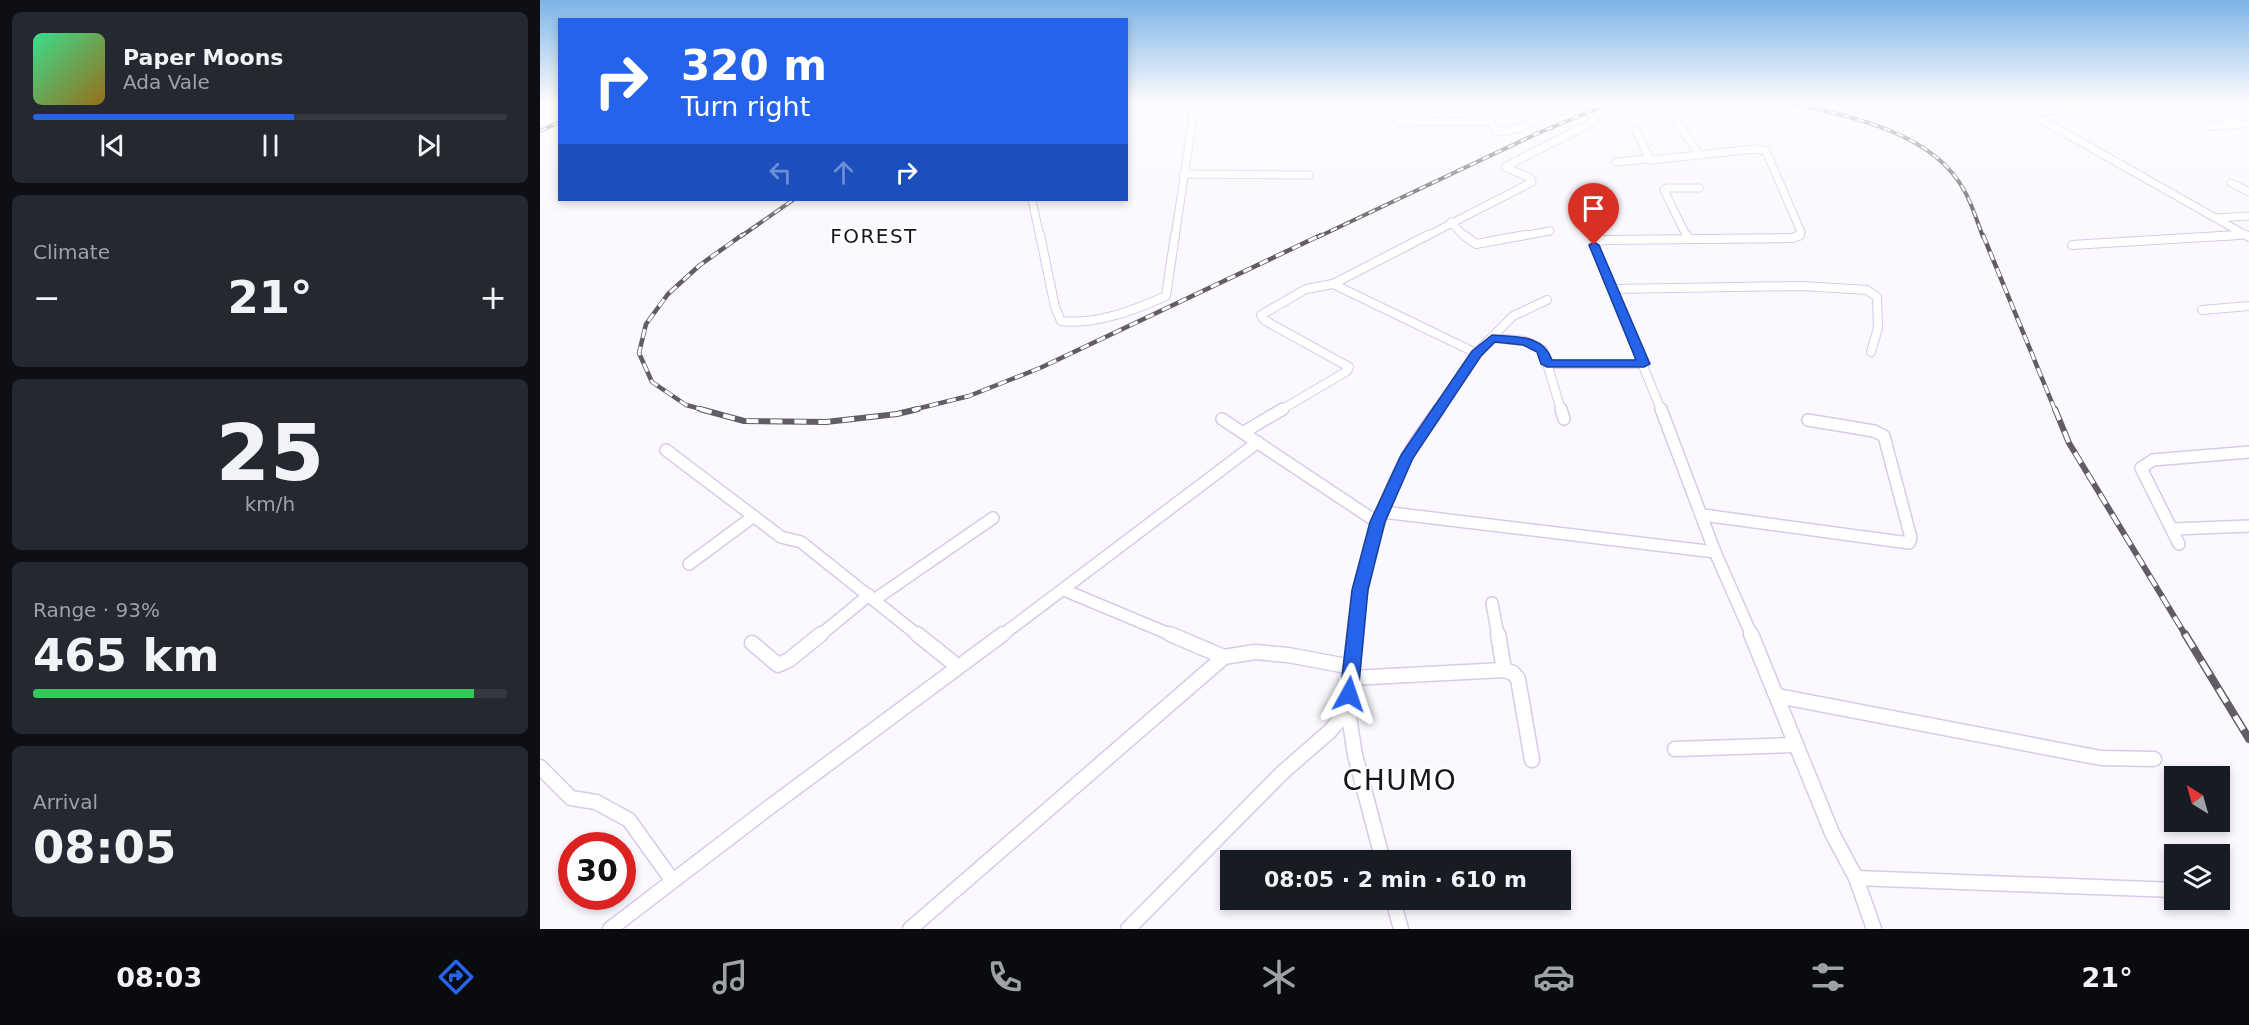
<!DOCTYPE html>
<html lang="en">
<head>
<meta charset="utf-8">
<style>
  :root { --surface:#171b24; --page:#242831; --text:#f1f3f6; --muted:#9ea1a6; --line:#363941; --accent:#2563eb }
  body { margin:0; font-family:"DejaVu Sans",sans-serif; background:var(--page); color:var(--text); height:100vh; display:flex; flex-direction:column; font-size:22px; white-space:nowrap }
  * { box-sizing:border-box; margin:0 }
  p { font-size:20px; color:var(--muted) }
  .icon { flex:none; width:33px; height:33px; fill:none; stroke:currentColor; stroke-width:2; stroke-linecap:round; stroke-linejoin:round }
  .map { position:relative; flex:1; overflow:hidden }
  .sheet { display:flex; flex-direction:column; gap:12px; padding:12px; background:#0d0f14; width:540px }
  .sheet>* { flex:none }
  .top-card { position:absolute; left:18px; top:18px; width:570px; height:183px; border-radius:0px; box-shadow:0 3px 9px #0003; background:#2563eb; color:#fff; overflow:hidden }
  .needle { width:39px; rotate:323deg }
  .fabs { position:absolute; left:1624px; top:766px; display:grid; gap:12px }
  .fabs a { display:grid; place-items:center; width:66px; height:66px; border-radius:0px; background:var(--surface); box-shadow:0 3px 9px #0003; font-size:30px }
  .speed { position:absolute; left:18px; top:832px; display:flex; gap:12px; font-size:30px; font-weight:700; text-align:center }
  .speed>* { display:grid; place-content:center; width:78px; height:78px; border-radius:50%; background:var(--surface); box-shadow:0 3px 9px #0003; line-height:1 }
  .speed .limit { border:9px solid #d22; background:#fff; color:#111 }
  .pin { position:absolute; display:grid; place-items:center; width:51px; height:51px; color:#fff; margin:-62px -26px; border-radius:50% 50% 50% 0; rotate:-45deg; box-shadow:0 0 6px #0007 }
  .pin .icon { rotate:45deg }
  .me { position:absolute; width:66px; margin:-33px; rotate:5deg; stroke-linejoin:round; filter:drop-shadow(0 0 4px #0008) }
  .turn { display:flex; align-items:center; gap:21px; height:126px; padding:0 24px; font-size:27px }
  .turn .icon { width:78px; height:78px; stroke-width:2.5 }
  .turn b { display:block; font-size:42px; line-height:51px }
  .lanes { display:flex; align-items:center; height:57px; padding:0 24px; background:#0003; justify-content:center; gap:30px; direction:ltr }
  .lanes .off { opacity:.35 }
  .big { font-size:45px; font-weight:800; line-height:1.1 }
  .sheet .widget { flex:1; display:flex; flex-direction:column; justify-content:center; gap:9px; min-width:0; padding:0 21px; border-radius:9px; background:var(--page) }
  .sheet .dial { align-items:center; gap:0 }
  .dial b { font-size:78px; line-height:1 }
  .song { display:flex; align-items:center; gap:18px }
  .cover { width:72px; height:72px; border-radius:9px; background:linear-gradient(135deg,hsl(150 70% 55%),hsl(40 70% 35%)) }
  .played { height:6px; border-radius:3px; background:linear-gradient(90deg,var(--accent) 55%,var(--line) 55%) }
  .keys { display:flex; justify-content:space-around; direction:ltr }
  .heat { display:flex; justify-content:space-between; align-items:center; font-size:33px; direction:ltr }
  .charge { height:9px; border-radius:4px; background:linear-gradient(90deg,#34c759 93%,var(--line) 0) }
  .trip { position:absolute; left:680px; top:850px; width:351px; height:60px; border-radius:0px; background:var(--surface); box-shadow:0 3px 9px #0003; font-weight:800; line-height:60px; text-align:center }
  .dock { display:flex; height:96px; justify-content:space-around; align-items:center; background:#090b0e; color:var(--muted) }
  .dock .icon { width:42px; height:42px }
  .dock .current { color:var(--accent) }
  .dock b { font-size:27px; color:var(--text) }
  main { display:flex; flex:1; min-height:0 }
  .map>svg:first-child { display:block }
</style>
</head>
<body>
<main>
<section class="sheet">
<div class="widget">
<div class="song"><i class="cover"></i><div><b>Paper Moons</b><p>Ada Vale</p></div></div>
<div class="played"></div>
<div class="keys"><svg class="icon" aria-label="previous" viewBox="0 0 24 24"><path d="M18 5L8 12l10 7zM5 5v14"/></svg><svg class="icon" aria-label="pause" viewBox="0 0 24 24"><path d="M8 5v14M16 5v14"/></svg><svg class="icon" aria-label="next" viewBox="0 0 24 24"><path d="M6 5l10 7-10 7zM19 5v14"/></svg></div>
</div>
<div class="widget"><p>Climate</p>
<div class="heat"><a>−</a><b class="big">21°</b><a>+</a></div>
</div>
<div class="widget dial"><b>25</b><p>km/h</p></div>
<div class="widget"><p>Range · 93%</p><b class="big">465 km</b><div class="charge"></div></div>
<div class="widget"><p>Arrival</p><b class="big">08:05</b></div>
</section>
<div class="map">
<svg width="1709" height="929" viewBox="0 0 1709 929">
  <rect width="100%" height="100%" fill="#fbf8ff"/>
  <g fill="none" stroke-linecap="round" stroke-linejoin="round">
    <g stroke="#d7cbe9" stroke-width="9">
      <g id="minor-far3">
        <path d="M942,103L956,131C979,133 1000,116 1022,110C1037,106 1048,116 1058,114C1081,112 1104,99 1127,108L1159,154"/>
        <path d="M1622,103L1488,112L1709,237"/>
        <path d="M1651,103L1697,124H1709"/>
        <path d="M835,106L942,103"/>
        <path d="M858,122L951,121"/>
        <path d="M1667,126L1695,125"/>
        <path d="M1096,130L1110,160L1216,149L1226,151L1261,232L1260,236L1256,237"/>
        <path d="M1076,162L1109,159"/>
        <path d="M643,174L769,175"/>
        <path d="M1691,183L1709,192"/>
        <path d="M492,200L500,237"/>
        <path d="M1676,218L1709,216"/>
        <path d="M911,222L925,237"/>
        <path d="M635,237L655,103"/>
        <path d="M885,237L992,182L990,178L965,167L1055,121V115"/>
        <path d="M976,237L1010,231"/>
        <path d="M1147,237L1124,190L1127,188H1159"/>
        <path d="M1671,237L1705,235"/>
      </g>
    </g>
    <g stroke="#d7cbe9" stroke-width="10">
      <g id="minor-far2">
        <path d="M500,235L515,307L521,321C556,325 595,310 626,296L635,235"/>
        <path d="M888,235L793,284L936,353"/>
        <path d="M924,235L936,244L985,235"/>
        <path d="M1147,235L1148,238"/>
        <path d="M1706,235L1709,237"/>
        <path d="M1532,245L1697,235"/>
        <path d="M1073,289L1262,286L1327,290L1337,297L1338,328L1331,352"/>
        <path d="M1662,310L1709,306"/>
        <path d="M952,338L985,341L1003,350L1021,410"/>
        <path d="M1007,364H1104"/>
        <path d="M741,410L807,371L809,367L724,320L721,315L766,289L793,284"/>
        <path d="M898,410L936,353L973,316L1007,300"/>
        <path d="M1121,410L1054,245L1062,240L1252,238L1260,235"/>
      </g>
    </g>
    <g stroke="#d7cbe9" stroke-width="14">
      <g id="minor-far1">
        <path d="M1021,409L1024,419"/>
        <path d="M1121,409L1175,552L1212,636"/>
        <path d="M682,419L837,522"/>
        <path d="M704,432L743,409"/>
        <path d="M126,450L241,537L261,542L379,636"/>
        <path d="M843,512L1175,552"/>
        <path d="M1163,515L1369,543L1371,538L1344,436L1334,431L1268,420"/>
        <path d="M1634,529L1709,526"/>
        <path d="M1639,544L1601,468L1613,460L1709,452"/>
        <path d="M149,564L214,516"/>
        <path d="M524,590L634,636"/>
        <path d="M334,600L453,518"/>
        <path d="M952,603L958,636"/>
        <path d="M279,636L329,595"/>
        <path d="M461,636L718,442"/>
        <path d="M815,636C822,574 836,515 866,459C875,441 888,425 899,409"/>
      </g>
    </g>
    <g stroke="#d7cbe9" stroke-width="17">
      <g id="minor">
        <path d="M377,634L417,666"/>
        <path d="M630,634L684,657L715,652L748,655L812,667"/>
        <path d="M816,634L808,710L815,755L843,861"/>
        <path d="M958,634L964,670"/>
        <path d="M1211,634L1292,833L1316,878L1334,929"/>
        <path d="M212,643L238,665L249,660L281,634"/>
        <path d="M811,678L964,670L973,673L978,679L992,760"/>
        <path d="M1238,696L1561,758L1614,759"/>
        <path d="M1135,749L1255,745"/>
        <path d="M0,767L31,798L56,802L89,820L132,880"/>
        <path d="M1316,878L1635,890"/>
        <path d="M853,900L861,929"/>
        <path d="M70,929L231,806L463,634"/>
        <path d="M370,929L684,657"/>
        <path d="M588,929L742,773L790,731L808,710"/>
      </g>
    </g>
    <use href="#minor-far3" stroke="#fff" stroke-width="7"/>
    <use href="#minor-far2" stroke="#fff" stroke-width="8"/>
    <use href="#minor-far1" stroke="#fff" stroke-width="11"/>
    <use href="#minor" stroke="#fff" stroke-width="14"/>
    <g stroke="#615c66" stroke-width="4">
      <g id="rail-far3">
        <path d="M1249,103C1308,116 1392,131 1424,190C1432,204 1437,221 1443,237"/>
        <path d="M0,131L20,122"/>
        <path d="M200,237L253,200"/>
        <path d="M778,237L996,134L1071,103"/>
      </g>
    </g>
    <g stroke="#615c66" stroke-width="4.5">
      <g id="rail-far2">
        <path d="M1443,235L1515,410"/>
        <path d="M165,410L146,405L112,382L99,353L106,324L128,294L160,265L202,235"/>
        <path d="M372,410L429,396L500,368L781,235"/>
      </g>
    </g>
    <g stroke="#615c66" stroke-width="6">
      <g id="rail-far1">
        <path d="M160,409L204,421L286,422L357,414L378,409"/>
        <path d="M1515,409L1529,443L1646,636"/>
      </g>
    </g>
    <g stroke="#615c66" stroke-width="8">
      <path id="rail" d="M1645,634L1709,739"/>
    </g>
    <use href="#rail-far3" stroke="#fff" stroke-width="2" stroke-dasharray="7" stroke-linecap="butt"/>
    <use href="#rail-far2" stroke="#fff" stroke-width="3" stroke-dasharray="9" stroke-linecap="butt"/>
    <use href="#rail-far1" stroke="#fff" stroke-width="4" stroke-dasharray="12" stroke-linecap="butt"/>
    <use href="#rail" stroke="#fff" stroke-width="5" stroke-dasharray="16" stroke-linecap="butt"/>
  </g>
  <linearGradient id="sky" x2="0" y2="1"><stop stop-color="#7cb4e7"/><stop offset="0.44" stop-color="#fdfcff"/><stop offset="1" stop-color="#fdfcff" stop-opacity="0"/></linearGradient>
  <rect width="1709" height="233" fill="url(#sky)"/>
  <path fill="#2563eb" stroke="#184099" stroke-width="1.5" d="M1054,242L1059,245L1110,364L1104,367H1007L1001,364L997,352L983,345L955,342L941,356L873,458L845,522L828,590L818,694L815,699L809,701L803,699L800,694L812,590L830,522L861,455L932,351L952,335C976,337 1003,334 1012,360H1096L1049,245Z"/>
  <g text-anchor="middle" stroke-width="4.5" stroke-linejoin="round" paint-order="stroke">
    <g font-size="20" letter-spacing="1.5" fill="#19141f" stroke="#fff">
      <text x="334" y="243">FOREST</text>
    </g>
    <g font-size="28" letter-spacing="1.5" fill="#19141f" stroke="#fff">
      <text x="860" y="790">CHUMO</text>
    </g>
  </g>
</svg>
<div class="fabs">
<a><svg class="needle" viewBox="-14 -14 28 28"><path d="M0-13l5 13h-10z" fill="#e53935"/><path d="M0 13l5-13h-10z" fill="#9ea1a6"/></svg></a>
<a><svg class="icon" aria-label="layers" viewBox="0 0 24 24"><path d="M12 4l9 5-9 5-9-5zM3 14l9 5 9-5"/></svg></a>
</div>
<div class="speed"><div class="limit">30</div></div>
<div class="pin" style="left:1054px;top:245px;background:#d93025"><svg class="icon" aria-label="arrive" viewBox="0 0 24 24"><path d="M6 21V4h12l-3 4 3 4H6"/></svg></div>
<svg class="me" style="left:809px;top:694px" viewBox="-20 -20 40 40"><path d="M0-17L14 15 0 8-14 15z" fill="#2563eb" stroke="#fff" stroke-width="4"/></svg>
<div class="trip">08:05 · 2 min · 610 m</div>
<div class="top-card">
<div class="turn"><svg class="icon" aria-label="right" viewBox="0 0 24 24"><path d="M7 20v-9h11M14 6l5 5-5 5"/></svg><div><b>320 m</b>Turn right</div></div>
<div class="lanes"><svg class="icon off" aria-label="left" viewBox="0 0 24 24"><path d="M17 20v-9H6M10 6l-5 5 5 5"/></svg><svg class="icon off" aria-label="ahead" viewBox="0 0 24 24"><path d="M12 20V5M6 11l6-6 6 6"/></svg><svg class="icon" aria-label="right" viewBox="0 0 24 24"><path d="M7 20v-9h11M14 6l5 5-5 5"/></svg></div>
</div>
</div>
</main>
<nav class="dock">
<b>08:03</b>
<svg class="icon current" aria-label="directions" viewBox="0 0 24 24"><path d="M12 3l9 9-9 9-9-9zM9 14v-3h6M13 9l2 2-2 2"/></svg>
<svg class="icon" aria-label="music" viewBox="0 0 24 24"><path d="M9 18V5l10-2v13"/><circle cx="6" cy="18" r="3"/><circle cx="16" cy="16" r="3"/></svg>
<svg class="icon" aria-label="phone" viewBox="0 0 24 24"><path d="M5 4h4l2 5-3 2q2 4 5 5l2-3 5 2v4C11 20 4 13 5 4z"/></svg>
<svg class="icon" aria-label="climate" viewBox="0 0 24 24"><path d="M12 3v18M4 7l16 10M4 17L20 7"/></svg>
<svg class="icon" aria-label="car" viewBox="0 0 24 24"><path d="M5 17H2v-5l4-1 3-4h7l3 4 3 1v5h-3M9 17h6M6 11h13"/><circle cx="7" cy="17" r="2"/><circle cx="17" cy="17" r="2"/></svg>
<svg class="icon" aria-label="filters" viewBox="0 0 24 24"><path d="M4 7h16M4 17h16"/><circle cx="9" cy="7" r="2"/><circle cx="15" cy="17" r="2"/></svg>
<b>21°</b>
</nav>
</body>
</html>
